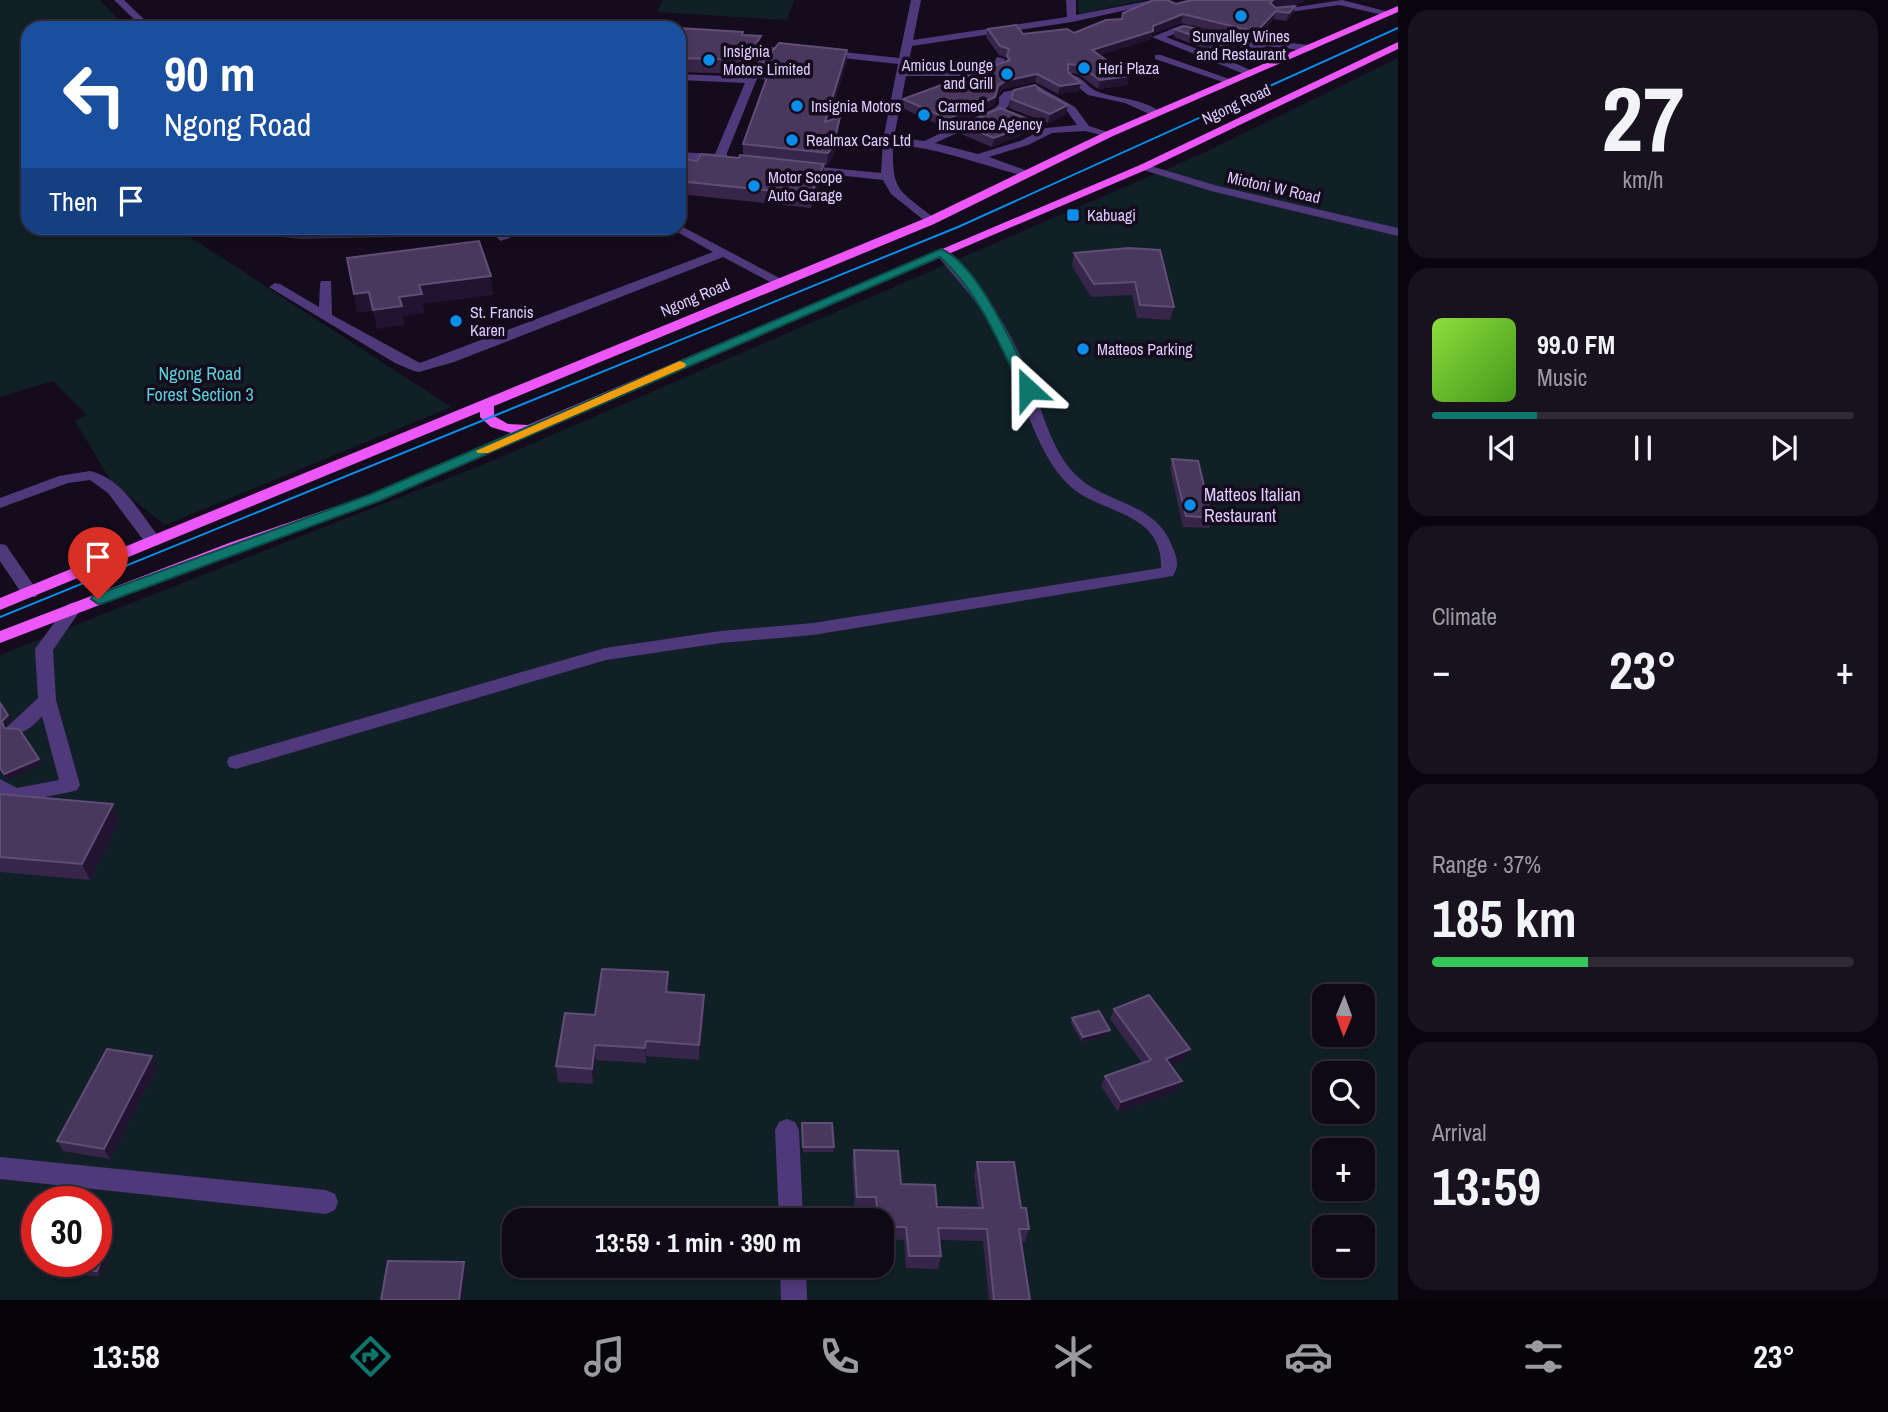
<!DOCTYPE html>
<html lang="en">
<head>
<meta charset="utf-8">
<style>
  :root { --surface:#0f0915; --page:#18121e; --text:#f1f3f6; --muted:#9b9aa0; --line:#2f2a34; --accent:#0f766e }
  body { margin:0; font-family:"Archivo Narrow",sans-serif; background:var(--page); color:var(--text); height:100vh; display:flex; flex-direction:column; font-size:26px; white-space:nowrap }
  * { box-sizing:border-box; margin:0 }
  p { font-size:23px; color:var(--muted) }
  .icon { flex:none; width:38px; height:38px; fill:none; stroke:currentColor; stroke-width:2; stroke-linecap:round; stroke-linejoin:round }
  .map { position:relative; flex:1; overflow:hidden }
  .panel { display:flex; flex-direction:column; gap:10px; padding:10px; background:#08050c; width:490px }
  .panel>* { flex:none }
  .banner { position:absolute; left:21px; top:21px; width:665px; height:214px; border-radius:21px; box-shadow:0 4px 10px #0003,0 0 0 2px var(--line); background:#1a4fa0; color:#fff; overflow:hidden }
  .needle { width:46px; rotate:181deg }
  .buttons { position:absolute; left:1312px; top:984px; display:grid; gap:14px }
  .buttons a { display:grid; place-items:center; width:63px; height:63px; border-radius:14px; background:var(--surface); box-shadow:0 4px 10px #0003,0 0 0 2px var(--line); font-size:35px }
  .speed { position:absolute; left:21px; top:1186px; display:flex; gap:14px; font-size:35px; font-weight:700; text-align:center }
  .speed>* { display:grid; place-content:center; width:91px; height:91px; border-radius:50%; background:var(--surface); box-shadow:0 4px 10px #0003,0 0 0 2px var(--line); line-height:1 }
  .speed .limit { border:10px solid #d22; background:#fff; color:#111 }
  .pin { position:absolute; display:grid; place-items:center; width:60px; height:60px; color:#fff; margin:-72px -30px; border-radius:50% 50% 50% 0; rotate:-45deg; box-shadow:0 0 7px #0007 }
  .pin .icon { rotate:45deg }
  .me { position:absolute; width:77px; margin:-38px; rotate:336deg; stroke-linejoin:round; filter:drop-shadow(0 0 5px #0008) }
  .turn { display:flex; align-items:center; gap:24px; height:147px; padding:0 28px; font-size:32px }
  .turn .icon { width:91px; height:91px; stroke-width:2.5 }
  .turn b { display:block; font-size:49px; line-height:60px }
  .then { display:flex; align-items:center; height:66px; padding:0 28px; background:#0003; gap:14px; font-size:26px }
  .big { font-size:52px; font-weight:700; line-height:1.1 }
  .panel .card { flex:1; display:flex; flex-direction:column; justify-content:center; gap:10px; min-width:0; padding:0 24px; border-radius:21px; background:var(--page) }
  .panel .dial { align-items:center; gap:0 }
  .dial b { font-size:91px; line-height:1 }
  .song { display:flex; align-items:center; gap:21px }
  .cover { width:84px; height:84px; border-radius:10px; background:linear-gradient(135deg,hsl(90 70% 55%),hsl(100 70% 35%)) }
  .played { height:7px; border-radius:4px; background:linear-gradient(90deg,var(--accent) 25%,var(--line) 25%) }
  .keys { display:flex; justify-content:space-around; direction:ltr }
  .heat { display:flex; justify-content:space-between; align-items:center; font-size:38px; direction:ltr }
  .charge { height:10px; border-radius:5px; background:linear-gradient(90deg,#34c759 37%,var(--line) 0) }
  .trip { position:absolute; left:502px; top:1208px; width:392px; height:70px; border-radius:21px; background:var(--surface); box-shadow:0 4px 10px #0003,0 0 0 2px var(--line); font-weight:700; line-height:70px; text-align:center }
  .tabs { display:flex; height:112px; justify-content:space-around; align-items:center; background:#060408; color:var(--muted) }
  .tabs .icon { width:49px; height:49px }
  .tabs .selected { color:var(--accent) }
  .tabs b { font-size:32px; color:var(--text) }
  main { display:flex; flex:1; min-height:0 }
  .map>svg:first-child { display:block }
</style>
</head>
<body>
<main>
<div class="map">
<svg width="1398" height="1300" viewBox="0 0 1398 1300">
  <rect width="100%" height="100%" fill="#140c1c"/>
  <g fill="#102026" fill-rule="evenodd">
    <path d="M0,0H100L126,28H28V228H176L451,407L165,525L112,483L75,421L87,415L53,381L0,397Z"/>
    <path d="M663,0H794L787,20L657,12Z"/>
    <path d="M1078,0H1145L1079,14Z"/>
    <path d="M1398,58V1300H0V655L492,461L1201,154ZM1325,996H1363V1034H1325ZM1325,1073H1363V1111H1325ZM1325,1150H1363V1188H1325ZM37,1202H96V1262H37ZM514,1220H882V1265H514ZM1325,1227H1363V1265H1325Z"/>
  </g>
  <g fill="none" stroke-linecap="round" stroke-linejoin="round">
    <g fill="#4f397a" fill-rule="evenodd">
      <path d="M114,0H124L153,28H143Z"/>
      <path d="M911,0H921L913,40L1067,17L1066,0H1076V15L1153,0H1172L1072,22L912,46L907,70L963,71L993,65L997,57L1005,59L1001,69L975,76H906L894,137L924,141L995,108L999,104V97L1004,92L1036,85L1075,107L1089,126L1114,134L1109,137L1085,131L1052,133L1028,145L989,157L1028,171L1030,173L1024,176C979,164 941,149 893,144C892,193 898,189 934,218L936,221L930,225L891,194L883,180L800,171L794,168L800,165L881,173L883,140L898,64L824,56L819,53L824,50L899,58ZM1034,91L1067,111L1077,125L1046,128L1020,141L978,154L935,143L1003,112L1009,105L1011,96Z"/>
      <path d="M1342,0L1393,13L1388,16L1339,5L1275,14L1270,11Z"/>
      <path d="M1182,25L1257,44L1263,40L1309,45L1314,48L1309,51L1266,46L1262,50L1230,61L1253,71L1254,73L1249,76L1152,37ZM1183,31L1249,48L1221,58L1166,37Z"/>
      <path d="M780,46L802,50L797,53L773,52L756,81L727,153V156L745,161V165L679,158V152L715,154L745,83L679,80V74L748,77L767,48Z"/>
      <path d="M1155,55H1161L1235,81L1226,83L1155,59Z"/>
      <path d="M1068,75C1081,74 1086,86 1096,91C1119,100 1142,97 1163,114L1154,116L1125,103L1088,95L1068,79Z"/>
      <path d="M1144,164L1218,186L1398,228V236L1211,191L1140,169L1138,167Z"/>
      <path d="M679,225L785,281L779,285L774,284L723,257L454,362L419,372L414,371L395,363L269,287L275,283L280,284L319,307L320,284L321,281H331L332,315L420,363L713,252L670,228H679Z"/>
      <path d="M490,228H502L510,238L500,241Z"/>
      <path d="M941,249L945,250C981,284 1007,324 1026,369C1041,403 1049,449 1076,475C1106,505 1155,501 1172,546C1177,557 1180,565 1173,576L813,635L721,643L606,660L236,769L229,767L227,762L229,757L605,648L721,631L813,623L1161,568C1163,514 1107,514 1076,491C1035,461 1019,379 996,334C980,303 957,280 935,253Z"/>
      <path d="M90,471C123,479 139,512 159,537L161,541L159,545H147L108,493L90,480L68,483L0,508V498L59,476Z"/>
      <path d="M0,544L6,545L36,589L38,593L36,597H24L0,561Z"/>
      <path d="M74,602L82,608L53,650L56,700L80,785L77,790L70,792L14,803L0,796V779L17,788L59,780L42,716C33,726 24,736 9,732L7,727L38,698L35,649L68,604Z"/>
      <path d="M787,1119L795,1122L799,1130L803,1220H779L775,1130L779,1122Z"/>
      <path d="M0,1157L326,1190L335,1194L338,1202L335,1210L326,1214L0,1179Z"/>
      <path d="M780,1265H806L807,1300H781Z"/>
    </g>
    <path fill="#ed56f8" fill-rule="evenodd" d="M1398,6V12L1113,136L934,224L494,406V416L508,424L528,425L1140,165L1398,42V49L1148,169L824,307L379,501L241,551L0,643V631L229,543L369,495L511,433L491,427L480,417V412L0,610V598L926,218L1105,132Z"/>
    <path stroke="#0a8ee9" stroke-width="2" d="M0,617L958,227L1398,28"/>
  </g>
  <g fill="#38254a">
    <path d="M1302,3L1275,8L1295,6L1293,14L1286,21L1274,19L1254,40L1181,23L1152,34L1151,39L1100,55L1129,76L1127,85L1098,89L1078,74L1069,73L1079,91L1058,94L1035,82L1003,89L997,95L993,106L947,128L902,108L903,99L1006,62L1007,58L999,55L986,37L988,29L1023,34L1074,33L1121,19L1123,13L1176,4Z"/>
    <path d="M679,28L743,32V35L760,51L745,74L679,72Z"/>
    <path d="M1175,29L1238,39L1236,47L1219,54L1174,37Z"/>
    <path d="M847,50V61L828,121L839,128L833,157L827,165L824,164L823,176L811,208L679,194V167L697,161L739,158L743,155V144L766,80L759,79V68Z"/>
    <path d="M1040,91L1066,114L1048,123L1009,108L1011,99Z"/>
    <path d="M962,125L1034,130L992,147L961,134Z"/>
    <path d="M271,228H449L450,236L301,239L272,236Z"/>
    <path d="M1128,248L1174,307L1170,320L1137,318L1132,295L1091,297L1072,266L1074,253Z"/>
    <path d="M1172,459L1212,518L1209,528L1183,527L1170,469Z"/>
    <path d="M0,794L113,804L119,820L90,880L0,872Z"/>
    <path d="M669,988L668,992L704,1010L699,1060L646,1056V1063L596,1060L593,1084L558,1082L556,1066L595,1015Z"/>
    <path d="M1114,1009L1185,1060L1171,1065L1182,1081L1177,1091L1118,1112L1101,1086L1105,1076L1142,1063L1110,1019Z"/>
    <path d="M1072,1018L1108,1035L1082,1042L1071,1023Z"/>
    <path d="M157,1067L110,1159L63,1151L57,1141Z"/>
    <path d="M802,1123L834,1147L833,1152H803Z"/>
    <path d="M854,1150L901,1184L937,1207L978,1208L974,1175L977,1162L1021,1208L1029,1229L1025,1242H1021L1030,1300H989L983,1241L940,1240L941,1256L938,1269L906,1268L904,1240L882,1239V1220H875L874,1210H855L852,1163Z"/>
    <path d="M105,1251L108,1256L100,1276L48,1274L45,1270Z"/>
  </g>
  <g fill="#221430">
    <path d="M1272,0H1305L1302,3L1270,8V3Z"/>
    <path d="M1295,6L1293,14L1286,21L1289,13Z"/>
    <path d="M1276,11L1274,19L1254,40L1256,32Z"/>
    <path d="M1183,14L1181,23L1152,34L1151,39L1091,58L1092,50Z"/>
    <path d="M761,36L760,51L745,74V60Z"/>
    <path d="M1238,39L1236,47L1219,54L1221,46Z"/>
    <path d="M847,50V61L824,134L825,122Z"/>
    <path d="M1037,74L1035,82L1003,89L997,95L993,106L947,128L948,119L1005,81Z"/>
    <path d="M1129,76L1127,85L1098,89L1100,80Z"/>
    <path d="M1081,83L1079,91L1058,94L1060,86Z"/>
    <path d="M1068,105L1066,114L1048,123L1050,114Z"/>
    <path d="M840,117L839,128L833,157L827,165L828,153Z"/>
    <path d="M1036,122L1034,130L992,147L994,138Z"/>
    <path d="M824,164L823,176L811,208V195Z"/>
    <path d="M491,276L493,295L423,304L425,313L403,316L405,325L377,329L373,310L399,297L419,285Z"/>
    <path d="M369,292L373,311L357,313L354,294Z"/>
    <path d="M8,715L11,720L4,726L7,733L2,721Z"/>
    <path d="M39,759L42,764L7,780L4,774Z"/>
    <path d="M113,804L119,820L90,880L82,864Z"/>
    <path d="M704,995V1010L699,1060V1045Z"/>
    <path d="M1110,1030L1108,1035L1082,1042L1083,1037Z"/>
    <path d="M646,1041V1063L645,1048Z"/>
    <path d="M595,1045L596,1060L593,1084L592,1069Z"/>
    <path d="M1190,1049L1185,1060L1162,1069L1166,1059Z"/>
    <path d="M152,1056L157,1067L110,1159L104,1149Z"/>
    <path d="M1182,1081L1177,1091L1118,1112L1121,1102Z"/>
    <path d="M105,1251L108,1256L100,1276L97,1271Z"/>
    <path d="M464,1262L466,1272L462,1300H459Z"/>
  </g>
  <g fill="#4a375e" stroke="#614e77" stroke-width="2">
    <path d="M1154,0H1167L1176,4L1191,0H1273L1270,3L1276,8L1295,6L1289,13L1276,11L1256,32L1183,14L1153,26V31L1092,50L1129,76L1100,80L1079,65L1068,64V72L1081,83L1060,86L1037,74L1005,81L998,86L995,97L948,119L903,99L1010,60L1007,56L1009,49L1000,46L988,29L1016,25L1023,34L1067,29L1074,33L1106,20L1122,19L1123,13Z"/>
    <path d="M592,23L677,28H589Z"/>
    <path d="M1185,26L1238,39L1221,46L1175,29Z"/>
    <path d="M679,28L743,32L742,35L761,36L745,60L679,58Z"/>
    <path d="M779,43L847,50L825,122L840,117L833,146L828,153L743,144L770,69L759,68Z"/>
    <path d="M1035,85L1040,89H1037L1068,105L1050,114L1011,99L1014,90Z"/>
    <path d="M1000,108L1036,122L994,138L962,125Z"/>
    <path d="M701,154L739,158L740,155L824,164L811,195L679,181V167L686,159L697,161Z"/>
    <path d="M271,228H445L300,231Z"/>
    <path d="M479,241L491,276L419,285L422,294L399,297L402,306L373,310L369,292L354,294L347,258Z"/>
    <path d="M1128,248L1160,250L1174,307L1140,305L1135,282L1094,284L1074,253Z"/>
    <path d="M1172,459L1198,461L1212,518L1186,516Z"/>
    <path d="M0,703L8,715L2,721L4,728L19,729L39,759L4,774L0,768Z"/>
    <path d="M0,794L113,804L82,864L0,857Z"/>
    <path d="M602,969L668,972L666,992L704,995L699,1045L646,1041L645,1048L595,1045L592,1069L556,1066L565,1013L595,1015Z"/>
    <path d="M1149,995L1190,1049L1166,1059L1182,1081L1121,1102L1105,1076L1151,1060L1114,1009Z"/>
    <path d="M1099,1011L1110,1030L1083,1037L1072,1018Z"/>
    <path d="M107,1049L152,1056L104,1149L57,1141Z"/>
    <path d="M802,1123H832L834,1147H803Z"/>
    <path d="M854,1150L898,1151L901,1184L935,1185L937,1207L983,1208L977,1162H1014L1021,1208H1026L1029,1229H1019L1030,1300H994L987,1229L938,1228L941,1256H909L906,1227H882V1220H878L876,1197H857Z"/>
    <path d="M37,1229V1247L35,1248Z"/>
    <path d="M96,1251H105L97,1271L45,1270L48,1262H96Z"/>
    <path d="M388,1261L464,1262L459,1300H381Z"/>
  </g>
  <path fill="#0f766e" stroke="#0a4d48" stroke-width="2" d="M941,249C978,263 1017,354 1034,389L1032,392L1028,393L1021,389C999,343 979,292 940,257L379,501L104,603L98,604L91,599L93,596L369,495Z"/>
  <path fill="#f59e0b" d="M680,361L686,364L685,367L488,453H478L476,451Z"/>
  <g fill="#0a8ee9" stroke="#140c1c" stroke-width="2.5">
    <circle cx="1241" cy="16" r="7"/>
    <circle cx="709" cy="60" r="7"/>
    <circle cx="1084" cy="68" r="7"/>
    <circle cx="1007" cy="74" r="7"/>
    <circle cx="797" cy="106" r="7"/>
    <circle cx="924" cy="115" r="7"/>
    <circle cx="792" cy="140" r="7"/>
    <circle cx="754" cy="186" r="7"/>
    <rect x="1066" y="208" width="14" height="14" rx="3.5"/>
    <circle cx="456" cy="321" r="7"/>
    <circle cx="1083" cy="349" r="7"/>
    <circle cx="1190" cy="505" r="7"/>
  </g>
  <g text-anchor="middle" stroke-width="7" stroke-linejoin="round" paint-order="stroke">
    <g font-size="16" fill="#dfcafd" stroke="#140c1c" text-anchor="start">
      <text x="1241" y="42" text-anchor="middle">Sunvalley Wines<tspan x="1241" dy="18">and Restaurant</tspan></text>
      <text x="723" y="57">Insignia<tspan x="723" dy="18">Motors Limited</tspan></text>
      <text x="993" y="71" text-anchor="end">Amicus Lounge<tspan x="993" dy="18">and Grill</tspan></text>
      <text x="1098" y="74">Heri Plaza</text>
      <text x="811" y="112">Insignia Motors</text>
      <text x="938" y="112">Carmed<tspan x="938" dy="18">Insurance Agency</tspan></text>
      <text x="806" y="146">Realmax Cars Ltd</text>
      <text x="768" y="183">Motor Scope<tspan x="768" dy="18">Auto Garage</tspan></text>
      <text x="1087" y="221">Kabuagi</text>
      <text x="470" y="318">St. Francis<tspan x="470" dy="18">Karen</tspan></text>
      <text x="1097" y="355">Matteos Parking</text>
    </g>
    <g font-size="16" fill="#dfcafd" stroke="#140c1c">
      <text transform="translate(1236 104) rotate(-25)" y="6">Ngong Road</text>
      <text transform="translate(1274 187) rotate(13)" y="6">Miotoni W Road</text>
      <text transform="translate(695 297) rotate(-23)" y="6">Ngong Road</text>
    </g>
    <g font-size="18" fill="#5ad1d9" stroke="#140c1c">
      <text x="200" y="380">Ngong Road<tspan x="200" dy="21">Forest Section 3</tspan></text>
    </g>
    <g font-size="18" fill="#dfcafd" stroke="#140c1c" text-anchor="start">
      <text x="1204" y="501">Matteos Italian<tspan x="1204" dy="21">Restaurant</tspan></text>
    </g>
  </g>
</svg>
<div class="buttons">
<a><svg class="needle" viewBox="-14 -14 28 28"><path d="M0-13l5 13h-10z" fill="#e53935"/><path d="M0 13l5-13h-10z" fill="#9b9aa0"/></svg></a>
<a><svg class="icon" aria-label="search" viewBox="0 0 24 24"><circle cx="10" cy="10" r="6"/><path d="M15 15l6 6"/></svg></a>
<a>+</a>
<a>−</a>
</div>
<div class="speed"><div class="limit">30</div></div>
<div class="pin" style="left:98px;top:599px;background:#d93025"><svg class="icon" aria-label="arrive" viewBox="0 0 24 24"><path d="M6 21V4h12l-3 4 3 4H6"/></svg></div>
<svg class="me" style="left:1028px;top:389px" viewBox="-20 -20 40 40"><path d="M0-17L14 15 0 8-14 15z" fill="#0f766e" stroke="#fff" stroke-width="4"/></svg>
<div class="trip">13:59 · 1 min · 390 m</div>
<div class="banner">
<div class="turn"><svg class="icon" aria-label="left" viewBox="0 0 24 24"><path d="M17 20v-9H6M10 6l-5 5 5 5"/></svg><div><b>90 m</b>Ngong Road</div></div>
<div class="then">Then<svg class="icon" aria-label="arrive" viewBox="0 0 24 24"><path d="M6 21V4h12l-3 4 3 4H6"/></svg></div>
</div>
</div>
<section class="panel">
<div class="card dial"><b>27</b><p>km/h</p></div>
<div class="card">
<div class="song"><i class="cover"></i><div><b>99.0 FM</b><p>Music</p></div></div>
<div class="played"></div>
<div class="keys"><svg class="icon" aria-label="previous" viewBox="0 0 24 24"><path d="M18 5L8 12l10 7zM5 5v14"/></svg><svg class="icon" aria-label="pause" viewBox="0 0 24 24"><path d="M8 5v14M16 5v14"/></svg><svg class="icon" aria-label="next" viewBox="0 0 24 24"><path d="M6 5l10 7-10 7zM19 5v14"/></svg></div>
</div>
<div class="card"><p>Climate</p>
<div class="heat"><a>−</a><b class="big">23°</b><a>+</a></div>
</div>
<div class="card"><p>Range · 37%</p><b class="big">185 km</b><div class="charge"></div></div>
<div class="card"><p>Arrival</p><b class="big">13:59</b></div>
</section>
</main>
<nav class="tabs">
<b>13:58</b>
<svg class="icon selected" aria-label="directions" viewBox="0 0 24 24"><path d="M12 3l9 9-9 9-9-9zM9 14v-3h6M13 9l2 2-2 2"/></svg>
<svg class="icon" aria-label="music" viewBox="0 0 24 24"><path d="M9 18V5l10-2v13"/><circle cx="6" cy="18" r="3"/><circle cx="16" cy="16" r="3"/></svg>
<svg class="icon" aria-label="phone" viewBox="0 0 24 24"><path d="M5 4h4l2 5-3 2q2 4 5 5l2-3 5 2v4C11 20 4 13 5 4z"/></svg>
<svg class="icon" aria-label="climate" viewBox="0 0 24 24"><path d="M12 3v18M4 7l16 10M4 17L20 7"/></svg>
<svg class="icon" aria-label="car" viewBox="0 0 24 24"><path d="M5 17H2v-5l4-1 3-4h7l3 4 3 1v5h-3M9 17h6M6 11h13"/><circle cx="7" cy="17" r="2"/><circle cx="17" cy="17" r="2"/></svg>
<svg class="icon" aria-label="filters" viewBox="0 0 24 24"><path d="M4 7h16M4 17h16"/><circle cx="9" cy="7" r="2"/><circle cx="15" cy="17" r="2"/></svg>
<b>23°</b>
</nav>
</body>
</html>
